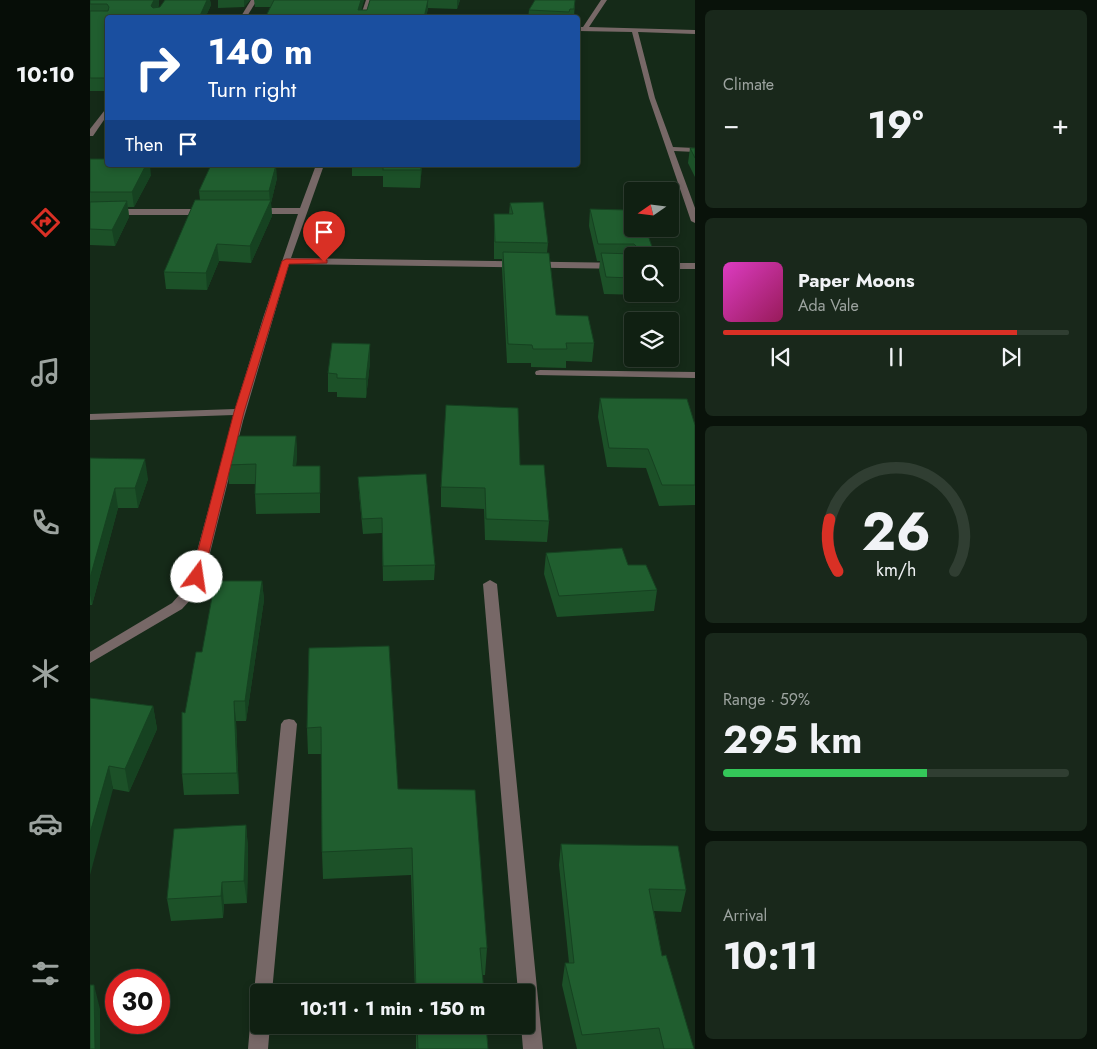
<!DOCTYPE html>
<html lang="en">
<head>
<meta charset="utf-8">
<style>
  :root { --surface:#102012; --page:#19281b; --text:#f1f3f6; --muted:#9ca39f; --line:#303e32; --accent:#d93025 }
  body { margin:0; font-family:Jost,sans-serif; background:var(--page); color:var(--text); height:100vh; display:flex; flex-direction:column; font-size:19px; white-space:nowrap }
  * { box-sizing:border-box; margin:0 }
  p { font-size:16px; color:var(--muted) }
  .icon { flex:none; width:28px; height:28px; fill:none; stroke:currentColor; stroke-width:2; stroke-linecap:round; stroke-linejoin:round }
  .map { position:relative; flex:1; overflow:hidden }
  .details { display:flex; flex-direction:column; gap:10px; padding:10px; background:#09120a; width:402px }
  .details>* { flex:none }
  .banner { position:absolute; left:15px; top:15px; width:475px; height:152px; border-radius:5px; box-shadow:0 2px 8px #0003,0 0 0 1px var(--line); background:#1a4fa0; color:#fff; overflow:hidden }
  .needle { width:32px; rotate:256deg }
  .tools { position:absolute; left:534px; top:182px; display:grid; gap:10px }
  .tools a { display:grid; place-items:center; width:55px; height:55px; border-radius:5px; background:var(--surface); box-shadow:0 2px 8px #0003,0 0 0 1px var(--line); font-size:25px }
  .speed { position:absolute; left:15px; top:969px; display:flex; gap:10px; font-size:25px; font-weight:700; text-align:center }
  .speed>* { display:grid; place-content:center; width:65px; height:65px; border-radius:50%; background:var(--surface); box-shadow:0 2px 8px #0003,0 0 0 1px var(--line); line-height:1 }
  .speed .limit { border:8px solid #d22; background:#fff; color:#111 }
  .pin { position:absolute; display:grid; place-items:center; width:42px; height:42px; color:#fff; margin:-51px -21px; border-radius:50% 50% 50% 0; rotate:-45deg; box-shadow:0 0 5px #0007 }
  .pin .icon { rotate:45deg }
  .me { position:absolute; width:55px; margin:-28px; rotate:14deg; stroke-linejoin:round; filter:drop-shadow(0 0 4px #0008) }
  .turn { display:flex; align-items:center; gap:18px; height:105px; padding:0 20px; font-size:22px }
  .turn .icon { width:65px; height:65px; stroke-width:2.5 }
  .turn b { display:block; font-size:35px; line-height:42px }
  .then { display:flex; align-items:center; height:48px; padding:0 20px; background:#0003; gap:10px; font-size:19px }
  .big { font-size:38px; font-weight:700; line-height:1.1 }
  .details .card { flex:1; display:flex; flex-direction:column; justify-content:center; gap:8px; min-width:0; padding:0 18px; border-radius:8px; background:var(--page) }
  .details .dial { align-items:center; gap:0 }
  .dial svg { height:130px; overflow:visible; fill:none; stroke:var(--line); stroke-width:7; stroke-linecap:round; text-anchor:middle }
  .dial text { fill:var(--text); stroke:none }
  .song { display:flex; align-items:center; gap:15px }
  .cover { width:60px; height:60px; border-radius:8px; background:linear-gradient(135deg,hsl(310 70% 55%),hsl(330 70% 35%)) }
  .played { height:5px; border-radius:2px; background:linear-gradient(90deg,var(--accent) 85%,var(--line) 85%) }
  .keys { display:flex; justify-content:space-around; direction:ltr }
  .heat { display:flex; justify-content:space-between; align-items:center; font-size:28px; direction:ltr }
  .charge { height:8px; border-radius:4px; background:linear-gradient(90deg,#34c759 59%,var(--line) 0) }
  .trip { position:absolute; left:160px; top:984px; width:285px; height:50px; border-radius:5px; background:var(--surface); box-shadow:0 2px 8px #0003,0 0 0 1px var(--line); font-weight:700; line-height:50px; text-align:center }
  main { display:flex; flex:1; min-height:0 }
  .menu { display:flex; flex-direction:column; width:90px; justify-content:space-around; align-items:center; background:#060d07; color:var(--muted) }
  .menu .icon { width:35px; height:35px }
  .menu .selected { color:var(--accent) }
  .menu b { font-size:22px; color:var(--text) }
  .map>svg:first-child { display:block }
</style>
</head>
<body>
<main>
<nav class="menu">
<b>10:10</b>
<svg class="icon selected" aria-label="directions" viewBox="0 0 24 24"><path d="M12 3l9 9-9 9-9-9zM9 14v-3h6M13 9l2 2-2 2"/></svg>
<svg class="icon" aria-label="music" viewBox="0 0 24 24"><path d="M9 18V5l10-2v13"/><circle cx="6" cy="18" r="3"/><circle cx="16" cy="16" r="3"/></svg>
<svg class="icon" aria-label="phone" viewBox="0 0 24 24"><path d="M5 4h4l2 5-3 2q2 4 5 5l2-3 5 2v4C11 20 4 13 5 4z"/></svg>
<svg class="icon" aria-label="climate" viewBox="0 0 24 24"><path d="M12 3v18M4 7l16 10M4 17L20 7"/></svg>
<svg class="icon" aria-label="car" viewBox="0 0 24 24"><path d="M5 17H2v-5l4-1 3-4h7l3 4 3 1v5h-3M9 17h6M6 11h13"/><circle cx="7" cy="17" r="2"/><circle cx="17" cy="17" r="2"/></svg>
<svg class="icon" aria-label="filters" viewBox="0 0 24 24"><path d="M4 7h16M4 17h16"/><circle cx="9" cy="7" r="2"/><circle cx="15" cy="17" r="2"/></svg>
</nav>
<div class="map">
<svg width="605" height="1049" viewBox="0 0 605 1049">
  <rect width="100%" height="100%" fill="#152a18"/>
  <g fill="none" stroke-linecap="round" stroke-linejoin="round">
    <g fill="#776867" fill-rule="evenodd">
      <path d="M161,0H167L156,18H150Z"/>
      <path d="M276,0H282L276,18H270Z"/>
      <path d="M511,0H517L499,27L605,30V34L548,32L565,98L583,147L605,148V152L584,151L605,208V223L601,221L559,98L542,32L488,31V27H493Z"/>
      <path d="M18,106V114L3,136H0V129Z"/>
      <path d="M226,165H234L201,258L542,263V269L199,264L153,421L114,577L103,597L92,609L0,663V652L82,603L92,592L100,577L144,415L0,420V414L145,409L173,318L208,214H167L163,211L167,208H210Z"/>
      <path d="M0,209H117L121,212L117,215H0Z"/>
      <rect x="580" y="263" width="25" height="6"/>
      <path d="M450,370L605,372V378L446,375L445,373L446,371Z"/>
      <path d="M400,580L407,584L453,1049H433L431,1025H436V992H428L393,584Z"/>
      <path d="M199,719L204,720L207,724L182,992H169V999L164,992L191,724L194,720Z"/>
      <path d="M169,1017V1025H180L178,1049H158L160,1025L163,1019Z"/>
    </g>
  </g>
  <g fill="#1c5128">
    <path d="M0,0H69V4L68,8L70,7L75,0H120L121,5L115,18H18V91H0Z"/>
    <path d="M128,0H160L154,7L128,8Z"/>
    <path d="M164,0H274L271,10H277L280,0H370L367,9L338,8L336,18L180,7H165Z"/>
    <path d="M485,0L484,18H438L439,10Z"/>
    <path d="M600,148H605V177L598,163Z"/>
    <path d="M0,159L61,175L44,207H38L39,217L25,246L0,245Z"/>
    <path d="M262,165H332L330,188L293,187V176H262Z"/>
    <path d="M187,178L181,203L182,216L161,263L129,261L117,290L76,289L74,272L110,200L109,191Z"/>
    <path d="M420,203L458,243L457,253L466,315L504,343L502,362L476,361V368L441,367V363H417L412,269V259H404V214H419Z"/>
    <path d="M500,209L538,214L556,229L542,256V294H553V295L514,294L509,270L510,261H507L499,226Z"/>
    <path d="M280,344V362L276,398L247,397V392H238V373Z"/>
    <path d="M510,398L605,425V505L569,506L556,468L517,467L508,417Z"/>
    <path d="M206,436L207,455L206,466H230V513L166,514L165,494V484H139L137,465Z"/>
    <path d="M0,458L58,479L48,508H28L2,605H0Z"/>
    <path d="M430,465L459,521L457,542L395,540L394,509L351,507V487Z"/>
    <path d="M268,477L345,565L344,580L293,581L292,533L273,534L269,493Z"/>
    <path d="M456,553L538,565L567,590L564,611L467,617L454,574Z"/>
    <path d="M172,581L174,600L156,721H146L149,794L94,795L92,774L95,713L112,652Z"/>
    <path d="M219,648L308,789L397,948L395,975H392L394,992H325L321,875L233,879L232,852L231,754H218L217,728Z"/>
    <path d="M0,698L63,706L67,729L39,792L23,789Z"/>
    <path d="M156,825L158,848L157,903L134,904L133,918L81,921L77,899Z"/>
    <path d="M471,844L596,890L591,912L564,911L572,956L604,1049H487L472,985L475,963H479L469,865Z"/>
    <path d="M326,1025H396L398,1049H326Z"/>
  </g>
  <g fill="#164221">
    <path d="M63,0H69V4L62,17L61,6Z"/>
    <path d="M117,0H120L121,5L115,18H109Z"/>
    <path d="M154,0H160L154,7Z"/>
    <path d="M271,0H274L269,18L268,10Z"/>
    <path d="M338,0V8L336,18H334Z"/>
    <path d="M367,0H370L367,9Z"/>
    <path d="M56,165H60L61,175L44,207L42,192Z"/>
    <path d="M186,165L187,178L181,203L182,216L161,263L160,246L180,203L179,191Z"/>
    <path d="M331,165H332L330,188L331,170Z"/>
    <path d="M37,201L39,217L25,246L22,230Z"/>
    <path d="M127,244L129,261L117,290L116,273Z"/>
    <path d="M280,344V362L276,398V379Z"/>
    <path d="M206,436L207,455L204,486L203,466Z"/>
    <path d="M55,459L58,479L48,508L45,488Z"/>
    <path d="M25,488L28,508L2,605L0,594V578Z"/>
    <path d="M172,581L174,600L156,721L155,701Z"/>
    <path d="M144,701L146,721L149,794L147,773Z"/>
    <path d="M63,706L67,729L39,792L35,769Z"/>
    <path d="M19,766L23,789L0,875V833Z"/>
    <path d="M156,825L158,848L157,903L154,881Z"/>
    <path d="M132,882L134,904L133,918L131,896Z"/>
    <path d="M4,985L10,1009V1049H5Z"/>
  </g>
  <g fill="#205e2f" stroke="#164221">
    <path d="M0,0H64L61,6L63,8L70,7L75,0H117L109,18H18V78H0V11H18L19,7L17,4H0Z"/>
    <path d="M184,0H271L268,10H277L280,0H338L334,18H175Z"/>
    <path d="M445,0H485L484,9H480L479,12L439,10Z"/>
    <path d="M600,148H605V158Z"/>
    <path d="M0,159H18V165H56L42,192H0Z"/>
    <path d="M121,165H186L179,191H109Z"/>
    <rect x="293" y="165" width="38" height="5"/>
    <path d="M105,200H181L160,246L127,244L116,273L74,272Z"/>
    <path d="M37,201L22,230L0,229V202Z"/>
    <path d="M453,202L458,243L405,242L404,214H423L420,203Z"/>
    <path d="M500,209L536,210L538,214H542V229H556L565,256H542V278L516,277L511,253L544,254L546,246L544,244H508Z"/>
    <path d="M413,252L459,253L466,315L498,316L504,343H476L477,349H443L442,345L418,344Z"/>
    <path d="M242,343L280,344L276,379L247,378V374L238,373Z"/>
    <path d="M510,398L597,399L605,425V485H572L558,449L519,448Z"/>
    <path d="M356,405L428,408L430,465H454L459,521L396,519L395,488L351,487Z"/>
    <path d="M145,436H206L203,466H230V493L165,494L166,464L137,465Z"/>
    <path d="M0,458L55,459L45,488H25L0,578Z"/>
    <path d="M336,474L345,565L293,566L292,518L272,519L268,477Z"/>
    <path d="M532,548L538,565H556L567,590L469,596L456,553Z"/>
    <path d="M125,581H172L155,701H144L147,773L92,774V712L95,713L106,652H112Z"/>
    <path d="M299,646L308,789L385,790L397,948H390L394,992H326L322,848L232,852L231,727L217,728L219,648Z"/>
    <path d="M0,698L63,706L35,769L19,766L0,833Z"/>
    <path d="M156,825L154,881L132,882L131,896L77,899L84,829Z"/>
    <path d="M471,844L588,846L596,890L559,889L572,956L576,955L604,1049H574L569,1028L492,1035L475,963H484Z"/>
    <path d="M0,985H4L5,1049H0Z"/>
    <path d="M327,1025H396L398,1049H328Z"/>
  </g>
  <path fill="#d93025" stroke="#8d1f18" d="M234,259L237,260V263L199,264L154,412L113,577L107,581L103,580L101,577L144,412L192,261L196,259Z"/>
</svg>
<div class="tools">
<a><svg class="needle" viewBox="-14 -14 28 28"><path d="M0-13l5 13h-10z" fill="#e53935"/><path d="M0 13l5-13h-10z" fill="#9ca39f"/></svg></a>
<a><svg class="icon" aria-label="search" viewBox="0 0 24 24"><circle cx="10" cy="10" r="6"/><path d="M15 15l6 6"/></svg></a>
<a><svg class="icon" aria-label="layers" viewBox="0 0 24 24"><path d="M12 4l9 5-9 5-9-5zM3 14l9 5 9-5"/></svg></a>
</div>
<div class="speed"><div class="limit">30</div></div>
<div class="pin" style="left:234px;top:262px;background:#d93025"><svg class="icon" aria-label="arrive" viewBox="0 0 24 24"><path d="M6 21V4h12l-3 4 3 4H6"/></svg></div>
<svg class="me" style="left:107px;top:577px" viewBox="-20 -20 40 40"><circle r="19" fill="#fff"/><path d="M0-13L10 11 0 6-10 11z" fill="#d93025"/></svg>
<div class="trip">10:11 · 1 min · 150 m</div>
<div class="banner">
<div class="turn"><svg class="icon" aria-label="right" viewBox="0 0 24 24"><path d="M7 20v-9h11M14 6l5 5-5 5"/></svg><div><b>140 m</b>Turn right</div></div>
<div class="then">Then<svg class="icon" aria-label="arrive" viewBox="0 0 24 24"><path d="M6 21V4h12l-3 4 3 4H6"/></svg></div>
</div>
</div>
<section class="details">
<div class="card"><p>Climate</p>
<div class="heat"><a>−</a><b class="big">19°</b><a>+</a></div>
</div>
<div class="card">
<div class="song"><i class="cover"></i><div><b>Paper Moons</b><p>Ada Vale</p></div></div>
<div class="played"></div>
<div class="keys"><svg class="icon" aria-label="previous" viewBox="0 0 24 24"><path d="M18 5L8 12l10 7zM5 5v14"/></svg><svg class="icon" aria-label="pause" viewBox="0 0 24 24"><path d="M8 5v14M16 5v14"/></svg><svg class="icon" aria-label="next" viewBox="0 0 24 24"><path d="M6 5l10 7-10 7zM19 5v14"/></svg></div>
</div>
<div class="card dial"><svg viewBox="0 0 100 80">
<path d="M14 69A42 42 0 1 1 86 69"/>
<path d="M14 69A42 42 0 0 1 9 37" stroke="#d93025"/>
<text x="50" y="56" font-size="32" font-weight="700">26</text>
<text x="50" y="72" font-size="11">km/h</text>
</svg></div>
<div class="card"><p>Range · 59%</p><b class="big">295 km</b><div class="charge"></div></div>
<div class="card"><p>Arrival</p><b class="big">10:11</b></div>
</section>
</main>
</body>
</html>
